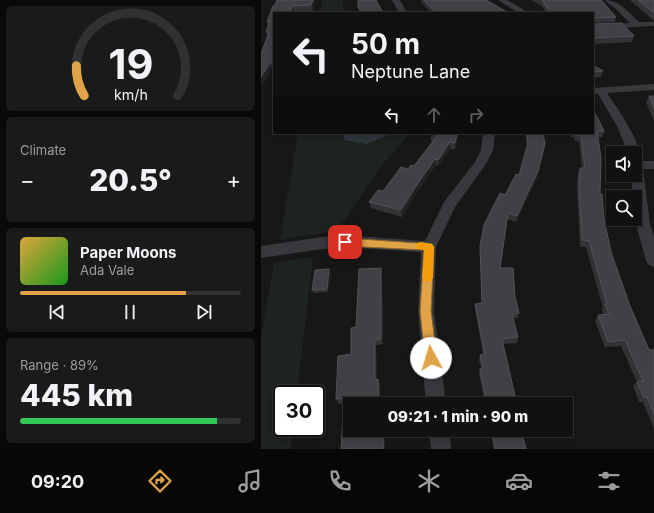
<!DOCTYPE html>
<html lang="en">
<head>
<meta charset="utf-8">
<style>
  :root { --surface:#111112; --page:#1a1a1b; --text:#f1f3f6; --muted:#9c9d9f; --line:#303132; --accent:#e0a347 }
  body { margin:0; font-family:Inter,sans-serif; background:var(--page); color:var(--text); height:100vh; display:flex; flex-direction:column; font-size:15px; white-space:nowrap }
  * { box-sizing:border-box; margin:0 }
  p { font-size:13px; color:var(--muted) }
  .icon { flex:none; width:22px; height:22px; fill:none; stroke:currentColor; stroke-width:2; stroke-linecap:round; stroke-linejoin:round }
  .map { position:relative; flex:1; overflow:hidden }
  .drawer { display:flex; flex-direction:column; gap:6px; padding:6px; background:#09090a; width:261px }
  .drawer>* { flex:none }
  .guide { position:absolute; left:12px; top:12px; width:321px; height:122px; border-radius:0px; box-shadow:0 2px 6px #0003,0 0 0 1px var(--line); background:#111112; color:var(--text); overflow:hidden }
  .fabs { position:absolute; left:345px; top:146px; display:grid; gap:8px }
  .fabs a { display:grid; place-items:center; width:36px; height:36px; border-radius:0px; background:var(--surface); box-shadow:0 2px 6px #0003,0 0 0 1px var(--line); font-size:20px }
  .speed { position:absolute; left:12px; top:385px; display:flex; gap:8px; font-size:20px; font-weight:700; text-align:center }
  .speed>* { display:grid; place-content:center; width:52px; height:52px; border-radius:50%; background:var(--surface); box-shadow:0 2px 6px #0003,0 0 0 1px var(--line); line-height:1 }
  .speed .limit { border:2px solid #111; border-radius:6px; background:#fff; color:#111 }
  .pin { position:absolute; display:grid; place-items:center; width:34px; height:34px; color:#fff; margin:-17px; border-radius:8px; box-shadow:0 2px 6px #0006 }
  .me { position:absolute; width:44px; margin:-22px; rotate:354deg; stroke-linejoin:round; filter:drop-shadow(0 0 3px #0008) }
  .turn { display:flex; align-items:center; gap:14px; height:84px; padding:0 12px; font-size:18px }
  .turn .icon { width:52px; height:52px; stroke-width:2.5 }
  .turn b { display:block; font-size:28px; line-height:34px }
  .lanes { display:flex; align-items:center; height:38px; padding:0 12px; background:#0003; justify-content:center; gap:20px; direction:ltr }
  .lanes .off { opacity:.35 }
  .big { font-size:30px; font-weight:800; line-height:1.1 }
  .drawer .card { flex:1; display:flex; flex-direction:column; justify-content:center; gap:6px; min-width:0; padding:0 14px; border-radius:6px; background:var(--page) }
  .drawer .dial { align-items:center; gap:0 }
  .dial svg { height:104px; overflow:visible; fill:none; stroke:var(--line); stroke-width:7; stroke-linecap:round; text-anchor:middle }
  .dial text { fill:var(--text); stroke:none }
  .song { display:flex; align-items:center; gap:12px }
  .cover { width:48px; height:48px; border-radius:6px; background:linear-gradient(135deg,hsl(40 70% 55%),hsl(120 70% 35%)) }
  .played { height:4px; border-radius:2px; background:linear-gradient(90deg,var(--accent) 75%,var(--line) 75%) }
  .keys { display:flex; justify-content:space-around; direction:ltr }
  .heat { display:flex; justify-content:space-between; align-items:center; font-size:22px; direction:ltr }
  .charge { height:6px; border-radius:3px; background:linear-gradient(90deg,#34c759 89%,var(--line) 0) }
  .trip { position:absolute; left:82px; top:397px; width:230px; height:40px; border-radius:0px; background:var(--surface); box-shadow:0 2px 6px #0003,0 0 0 1px var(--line); font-weight:800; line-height:40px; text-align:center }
  .menu { display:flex; height:64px; justify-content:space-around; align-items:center; background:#070707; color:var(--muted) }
  .menu .icon { width:28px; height:28px }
  .menu .selected { color:var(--accent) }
  .menu b { font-size:18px; color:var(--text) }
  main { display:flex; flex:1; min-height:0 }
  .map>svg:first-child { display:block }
</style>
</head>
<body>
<main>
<section class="drawer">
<div class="card dial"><svg viewBox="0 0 100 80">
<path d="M14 69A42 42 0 1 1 86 69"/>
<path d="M14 69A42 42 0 0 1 8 46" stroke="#e0a347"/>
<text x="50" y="56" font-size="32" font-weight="700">19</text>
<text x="50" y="72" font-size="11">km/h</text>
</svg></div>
<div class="card"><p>Climate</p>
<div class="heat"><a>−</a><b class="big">20.5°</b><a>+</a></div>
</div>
<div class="card">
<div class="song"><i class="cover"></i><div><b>Paper Moons</b><p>Ada Vale</p></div></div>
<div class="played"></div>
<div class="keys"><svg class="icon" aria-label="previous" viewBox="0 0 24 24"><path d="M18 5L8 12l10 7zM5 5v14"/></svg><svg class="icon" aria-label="pause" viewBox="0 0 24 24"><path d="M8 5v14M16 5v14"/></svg><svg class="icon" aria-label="next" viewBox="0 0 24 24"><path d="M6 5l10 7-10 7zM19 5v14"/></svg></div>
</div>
<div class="card"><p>Range · 89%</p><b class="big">445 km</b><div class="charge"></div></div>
</section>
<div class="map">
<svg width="393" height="449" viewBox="0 0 393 449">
  <rect width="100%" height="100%" fill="#171718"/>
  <g fill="#1d231e">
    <path d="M61,0H82V13H59Z"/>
    <path d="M37,133H150L121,165L76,231L19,240Z"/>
    <path d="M52,257L36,394H21V428H32L30,449H0V336L13,263Z"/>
  </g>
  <path fill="#2e363b" d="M83,133H131L106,144L83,140Z"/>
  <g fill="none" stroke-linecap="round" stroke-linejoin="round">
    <g fill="#38393d" fill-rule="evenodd">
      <path d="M131,0H139L146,13H138Z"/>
      <path d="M237,0H246L268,13H258Z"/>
      <path d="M343,0C359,0 367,12 378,22H393V26L332,29V25L369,23L355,9Z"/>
      <path d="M393,84V90L346,93C360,114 377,137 381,161H393V169H382L389,224L393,237V267L388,265L385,261L375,224L374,197H372L370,175H374V153H367L356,126L337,94H332V88Z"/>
      <path d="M222,133H234L232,150L225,164L194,207L175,247L173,311L185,404H165L157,311L160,252L96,248L61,249L0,258V246L61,237L96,236L164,241L183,202L214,162L220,150Z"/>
      <path d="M168,430H188L190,449H170Z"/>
    </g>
  </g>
  <g fill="#333336">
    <path d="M54,0L52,11L13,13V69H11L0,86V54L7,36L5,32L7,27L6,22L14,5Z"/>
    <path d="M160,0H225L246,13H171L161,3Z"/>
    <path d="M270,0H342L341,1L355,17L354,22L332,23V24L373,36L371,42L332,44V13H285L280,5Z"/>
    <path d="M369,0H393V21Z"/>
    <path d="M97,7L122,13H99L98,12Z"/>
    <path d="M332,65L342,71L340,77L332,78Z"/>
    <path d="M388,96H393V121L385,102Z"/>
    <path d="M332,110L343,131L341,137H337L339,193L343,219L350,252L369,306L388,350H393V429L382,402H378L372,386L376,382L360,346L344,347L334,321L337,315H343L341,310L342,308L325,247H319L316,189L317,174L319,168H321L318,141H314L313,137H310L309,133H332Z"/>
    <path d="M264,133H282L284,144L276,178L255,222L246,219L239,268L254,297L258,313L257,318L252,319L257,337L256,343L242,344L254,396L253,400L254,404H224L218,374L219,369L220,368L218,360L219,355L222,354L214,309V304L221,303L219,252V246L244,195L258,175L266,147Z"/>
    <path d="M170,134L197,136L194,149H189L177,166L175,165L156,192L141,217L110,208L108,202L122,191L147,169L153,166L172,141H170Z"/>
    <path d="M120,268L121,274L122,344L115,345L116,379H117L119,384L120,404H89L124,449H80L83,403L78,404L75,399L90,354L95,327Z"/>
    <path d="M70,272L67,292L53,293L51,290Z"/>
    <path d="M229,430H260L265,449H233Z"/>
  </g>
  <g fill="#222224">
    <path d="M52,0H54L52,11L50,5Z"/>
    <path d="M31,6L33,12V13H29Z"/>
    <path d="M13,60V68L11,63Z"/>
    <path d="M9,63L11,69L0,86V77Z"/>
    <path d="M196,133H197V136L194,149V143Z"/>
    <path d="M189,142V149L177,166V160Z"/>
    <path d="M284,144L276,178L255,222L256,216Z"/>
    <path d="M174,159L175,165L156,192L141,217L140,210L155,186Z"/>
    <path d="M120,268L121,274L122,344L120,339Z"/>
    <path d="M68,269L70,272L67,292L66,289Z"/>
    <path d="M114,340L115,345L116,384L114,380Z"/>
    <path d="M117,379L119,384L120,404H118Z"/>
    <path d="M123,430H124V449H122Z"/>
  </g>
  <g fill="#404144" stroke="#505256">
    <path d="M16,0H52L50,5L31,6L29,13H13V60L11,63H9L0,77V54L8,32H5L9,21L6,22L12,6L14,5Z"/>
    <path d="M97,0H115L122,13H103L97,7Z"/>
    <path d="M163,0H225L246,12L241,13H178L173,10Z"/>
    <path d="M281,0H340L355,17L333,18L332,24L361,23L373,36L332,38V13H290Z"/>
    <path d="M377,0H393V13Z"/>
    <path d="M332,65L342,71L332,72Z"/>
    <path d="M388,96H393V109Z"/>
    <path d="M332,110L337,119L343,131H336L340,158L339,193L341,194L343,219L350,252L369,306L388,350H393V414L386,397L383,398L376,382L382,381L364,340L347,342L337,315L348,314L344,304H346L328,241L321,240L318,183L319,168H324L320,135H316V133H332Z"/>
    <path d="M170,133H196L194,143L189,142L177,160L174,159L155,186L140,210L108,202L117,190L122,191L140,167L147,169L150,165L153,166L177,135L170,134Z"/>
    <path d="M266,133H282L284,144L277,171L256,216L247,213L239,268H252L254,297L258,313L251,314L257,337L241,339L254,396H252L254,404H226L219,369L222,368L219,355L224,354L214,304L221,303L219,246L223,225L239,193L244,195L255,174L258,175L267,143Z"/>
    <path d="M120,268V339L114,340V380L117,379L118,404H89V430H123L122,449H90V448L80,449L83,398L75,399L77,356L90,354V328L95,327L98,269Z"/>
    <path d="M68,269L66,289L51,290L54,270Z"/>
    <path d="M231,430H260L265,449H234Z"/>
  </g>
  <path fill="#e0a347" stroke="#926a2e" d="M84,238L171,244L173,247L170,311L176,358L174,362L170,363L166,362L164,358L159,311L163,250L84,246L81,245L79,242L81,239Z"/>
  <path fill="#f59e0b" d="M160,242L171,244L173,247L172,278L170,281L166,282L163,281L161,278L163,250L156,249L155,246L156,243Z"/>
</svg>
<div class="fabs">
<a><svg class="icon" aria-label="sound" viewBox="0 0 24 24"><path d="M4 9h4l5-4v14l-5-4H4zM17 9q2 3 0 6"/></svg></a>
<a><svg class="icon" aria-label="search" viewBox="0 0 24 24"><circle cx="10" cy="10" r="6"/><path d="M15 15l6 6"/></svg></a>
</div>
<div class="speed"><div class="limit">30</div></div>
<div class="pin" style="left:84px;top:242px;background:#d93025"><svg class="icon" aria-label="arrive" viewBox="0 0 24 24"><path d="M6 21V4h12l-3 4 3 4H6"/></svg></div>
<svg class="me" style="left:170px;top:358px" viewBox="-20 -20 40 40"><circle r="19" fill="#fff"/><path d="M0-13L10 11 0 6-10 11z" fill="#e0a347"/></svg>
<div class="trip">09:21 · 1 min · 90 m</div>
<div class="guide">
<div class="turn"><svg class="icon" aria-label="left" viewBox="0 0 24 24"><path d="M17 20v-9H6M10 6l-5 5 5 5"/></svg><div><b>50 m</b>Neptune Lane</div></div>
<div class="lanes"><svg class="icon" aria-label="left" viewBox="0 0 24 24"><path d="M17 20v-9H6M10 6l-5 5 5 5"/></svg><svg class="icon off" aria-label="ahead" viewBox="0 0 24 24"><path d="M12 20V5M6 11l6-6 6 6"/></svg><svg class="icon off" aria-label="right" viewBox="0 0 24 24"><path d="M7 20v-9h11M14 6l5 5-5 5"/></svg></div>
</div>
</div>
</main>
<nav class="menu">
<b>09:20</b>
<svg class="icon selected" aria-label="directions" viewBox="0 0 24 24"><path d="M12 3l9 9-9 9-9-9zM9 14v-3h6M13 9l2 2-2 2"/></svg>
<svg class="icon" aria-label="music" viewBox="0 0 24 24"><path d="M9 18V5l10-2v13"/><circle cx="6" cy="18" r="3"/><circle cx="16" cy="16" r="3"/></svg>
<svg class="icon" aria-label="phone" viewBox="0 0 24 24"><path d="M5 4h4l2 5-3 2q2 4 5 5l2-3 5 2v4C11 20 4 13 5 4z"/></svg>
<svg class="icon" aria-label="climate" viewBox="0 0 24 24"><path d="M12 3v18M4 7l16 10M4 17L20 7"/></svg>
<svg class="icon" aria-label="car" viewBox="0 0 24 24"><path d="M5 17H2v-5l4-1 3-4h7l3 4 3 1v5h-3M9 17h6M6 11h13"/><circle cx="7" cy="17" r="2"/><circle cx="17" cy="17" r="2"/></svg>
<svg class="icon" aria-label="filters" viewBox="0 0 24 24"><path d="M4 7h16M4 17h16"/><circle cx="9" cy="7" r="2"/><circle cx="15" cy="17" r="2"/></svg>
</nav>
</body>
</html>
